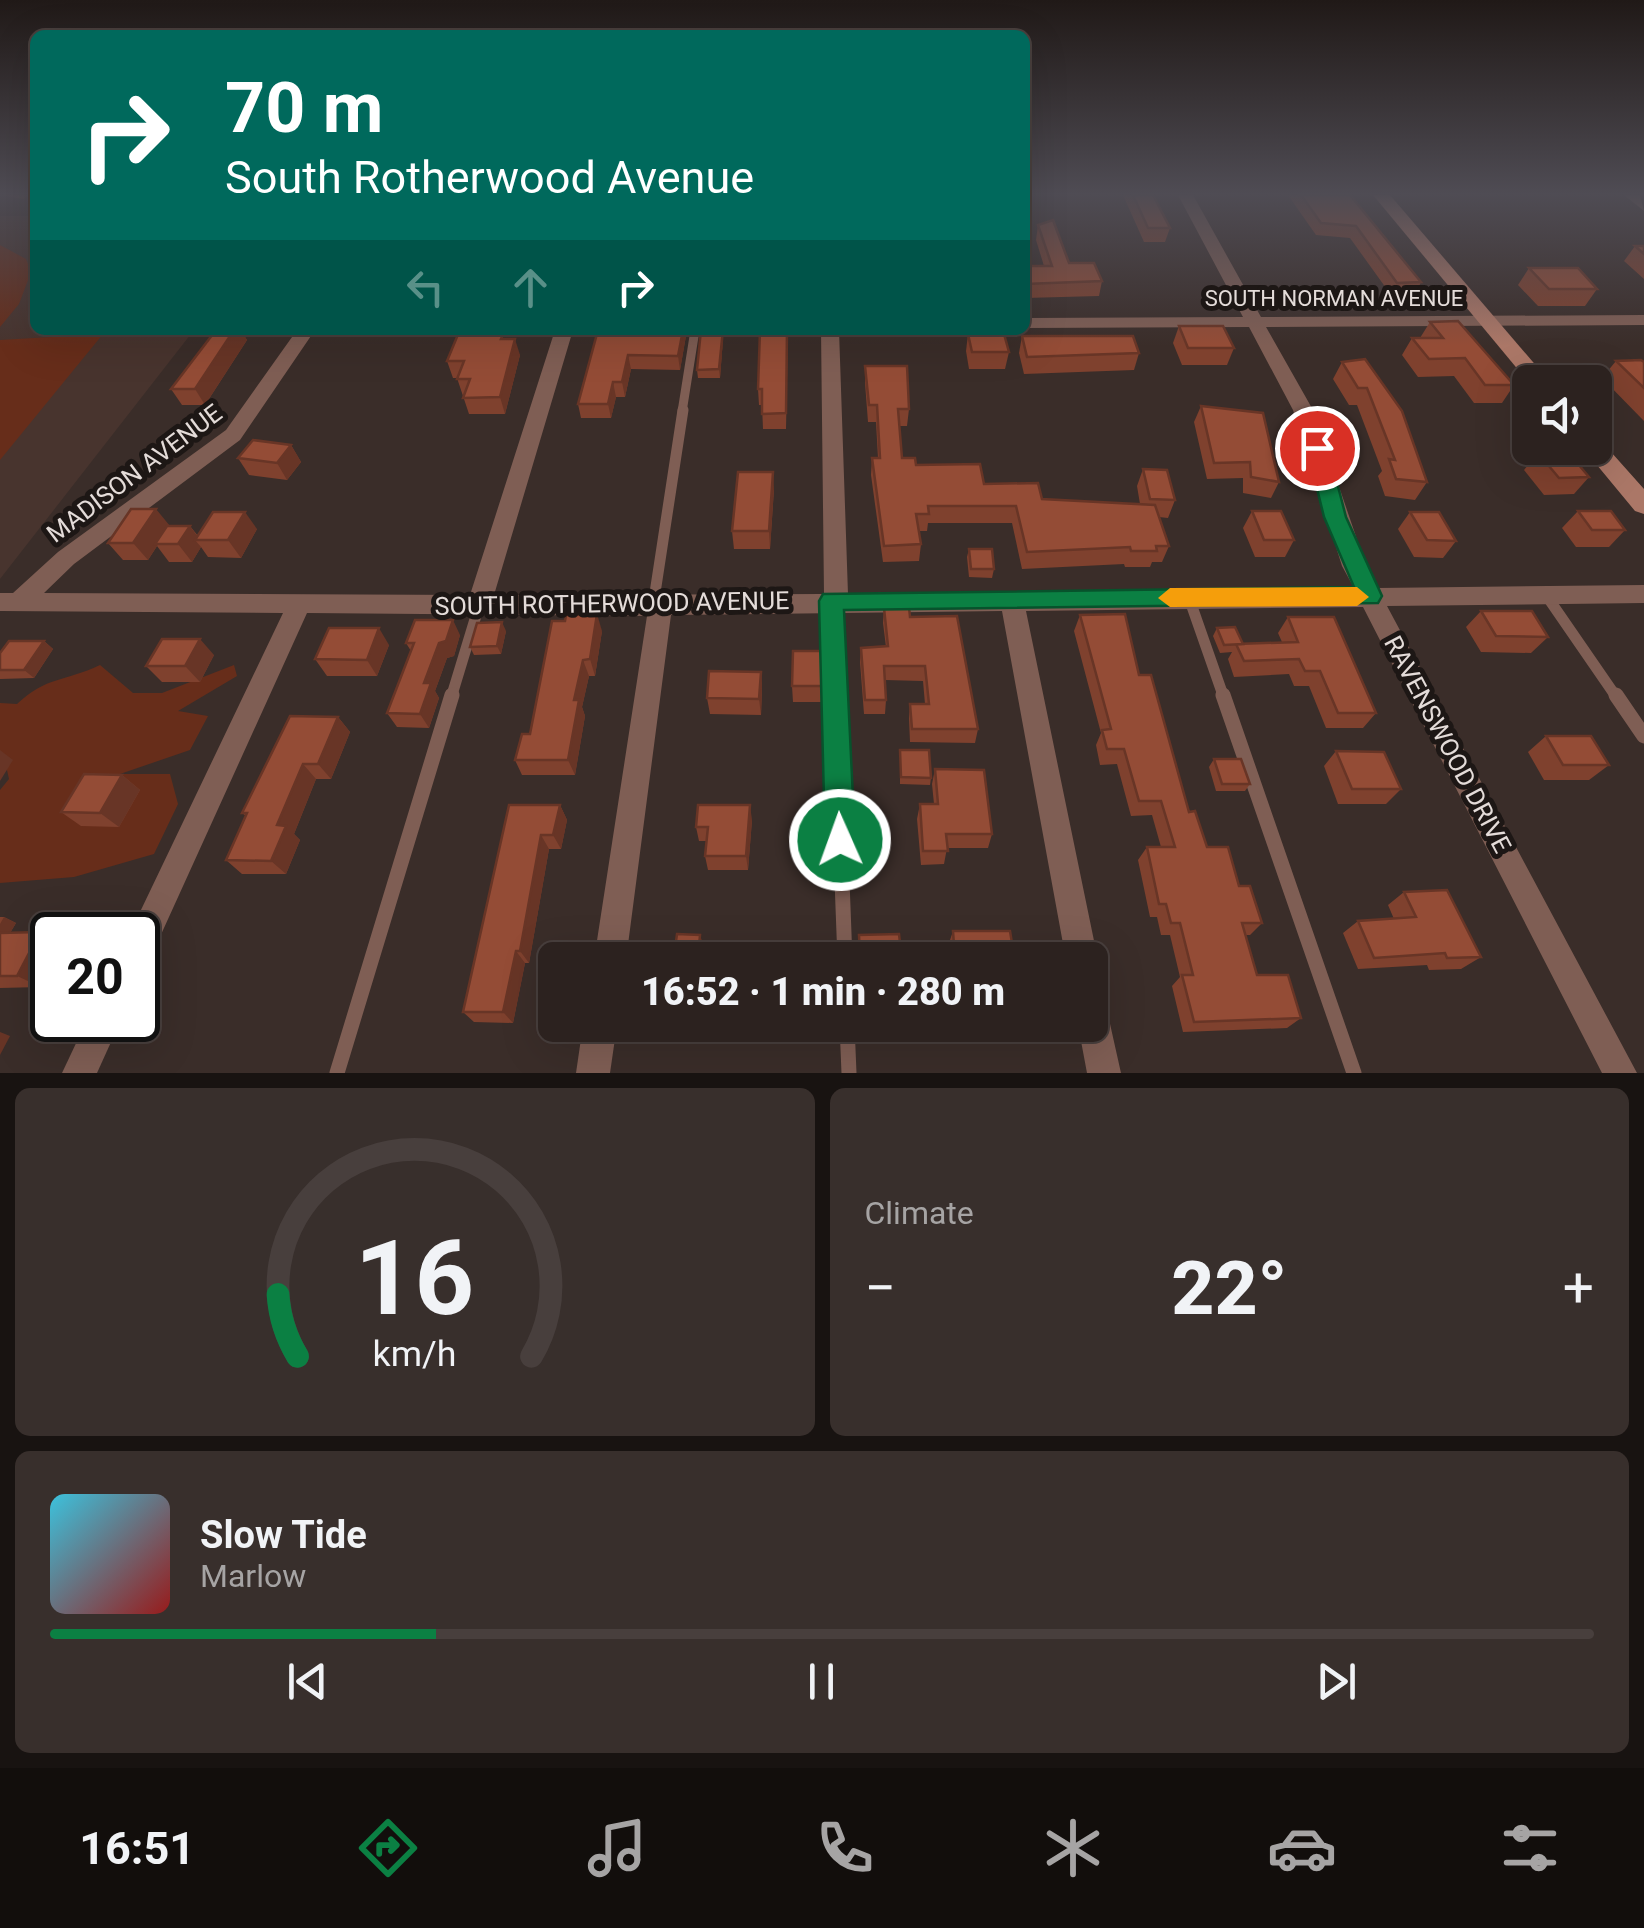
<!DOCTYPE html>
<html lang="en">
<head>
<meta charset="utf-8">
<style>
  :root { --surface:#2c221f; --page:#382f2c; --text:#f1f3f6; --muted:#a6a4a4; --line:#483f3d; --accent:#0b8043 }
  body { margin:0; font-family:Roboto,sans-serif; background:var(--page); color:var(--text); height:100vh; display:flex; flex-direction:column; font-size:38px; white-space:nowrap }
  * { box-sizing:border-box; margin:0 }
  p { font-size:32px; color:var(--muted) }
  .icon { flex:none; width:55px; height:55px; fill:none; stroke:currentColor; stroke-width:2; stroke-linecap:round; stroke-linejoin:round }
  .map { position:relative; height:1073px; overflow:hidden }
  .sheet { display:flex; flex-direction:column; gap:15px; padding:15px; background:#181311; flex:1 }
  .sheet>* { flex:none }
  .banner { position:absolute; left:30px; top:30px; width:1000px; height:305px; border-radius:15px; box-shadow:0 10px 40px #0002,0 0 0 2px var(--line); background:#00695c; color:#fff; overflow:hidden }
  .fabs { position:absolute; left:1512px; top:365px; display:grid; gap:20px }
  .fabs a { display:grid; place-items:center; width:100px; height:100px; border-radius:15px; background:var(--surface); box-shadow:0 10px 40px #0002,0 0 0 2px var(--line); font-size:50px }
  .speed { position:absolute; left:30px; top:912px; display:flex; gap:20px; font-size:50px; font-weight:700; text-align:center }
  .speed>* { display:grid; place-content:center; width:130px; height:130px; border-radius:50%; background:var(--surface); box-shadow:0 10px 40px #0002,0 0 0 2px var(--line); line-height:1 }
  .speed .limit { border:5px solid #111; border-radius:15px; background:#fff; color:#111 }
  .pin { position:absolute; display:grid; place-items:center; width:85px; height:85px; color:#fff; margin:-42px; border:5px solid #fff; border-radius:50%; box-shadow:0 2px 10px #0007 }
  .me { position:absolute; width:110px; margin:-55px; rotate:358deg; stroke-linejoin:round; filter:drop-shadow(0 0 8px #0008) }
  .turn { display:flex; align-items:center; gap:35px; height:210px; padding:0 30px; font-size:45px }
  .turn .icon { width:130px; height:130px; stroke-width:2.5 }
  .turn b { display:block; font-size:70px; line-height:85px }
  .lanes { display:flex; align-items:center; height:95px; padding:0 30px; background:#0003; justify-content:center; gap:50px; direction:ltr }
  .lanes .off { opacity:.35 }
  .big { font-size:75px; font-weight:800; line-height:1.1 }
  .sheet .card { flex:1; display:flex; flex-direction:column; justify-content:center; gap:15px; min-width:0; padding:0 35px; border-radius:15px; background:var(--page) }
  .sheet .dial { align-items:center; gap:0 }
  .dial svg { height:260px; overflow:visible; fill:none; stroke:var(--line); stroke-width:7; stroke-linecap:round; text-anchor:middle }
  .dial text { fill:var(--text); stroke:none }
  .song { display:flex; align-items:center; gap:30px }
  .cover { width:120px; height:120px; border-radius:15px; background:linear-gradient(135deg,hsl(190 70% 55%),hsl(0 70% 35%)) }
  .played { height:10px; border-radius:5px; background:linear-gradient(90deg,var(--accent) 25%,var(--line) 25%) }
  .keys { display:flex; justify-content:space-around; direction:ltr }
  .heat { display:flex; justify-content:space-between; align-items:center; font-size:55px; direction:ltr }
  .sheet .tiles { flex:1; display:grid; gap:15px; grid-template-columns:1fr 1fr }
  .card:last-child { grid-column:span 2 }
  .trip { position:absolute; left:538px; top:942px; width:570px; height:100px; border-radius:15px; background:var(--surface); box-shadow:0 10px 40px #0002,0 0 0 2px var(--line); font-weight:800; line-height:100px; text-align:center }
  .tab-bar { display:flex; height:160px; justify-content:space-around; align-items:center; background:#120e0c; color:var(--muted) }
  .tab-bar .icon { width:70px; height:70px }
  .tab-bar .current { color:var(--accent) }
  .tab-bar b { font-size:45px; color:var(--text) }
  .map>svg:first-child { display:block }
</style>
</head>
<body>
<div class="map">
<svg width="1644" height="1073" viewBox="0 0 1644 1073">
  <rect width="100%" height="100%" fill="#3a2d29"/>
  <path fill="#48342e" d="M0,216H35V330H194L0,579Z"/>
  <g fill="#672d1a">
    <path d="M0,245L26,259L31,272L19,304L0,327Z"/>
    <path d="M103,334L0,460V340Z"/>
    <path d="M100,665L133,693H162L234,665L237,676L178,711L208,716L190,750L120,774H170L178,804L154,854L74,877L0,883V790L9,779L5,761L0,760V703L17,704C47,676 64,682 100,665Z"/>
  </g>
  <g fill="none" stroke-linecap="round" stroke-linejoin="round">
    <path stroke="#7f5e54" stroke-width="9" d="M682,412L695,330"/>
    <g stroke="#7f5e54" stroke-width="11">
      <path d="M1546,595L1617,698"/>
      <path d="M1189,598L1224,698"/>
      <path d="M831,601L835,698"/>
      <path d="M653,606L683,410"/>
      <path d="M451,698L479,606"/>
    </g>
    <g stroke="#7f5e54" stroke-width="15">
      <path d="M835,695L845,960"/>
      <path d="M1223,695L1354,1073"/>
      <path d="M1616,695L1644,736"/>
      <path d="M847,1025L849,1073"/>
      <path d="M337,1073L452,695"/>
    </g>
    <g fill="#7f5e54" fill-rule="evenodd">
      <path d="M1178,195H1193L1261,317L1644,315V325L1266,327L1313,410L1366,566L1377,588L1644,585V603L1387,606L1637,1073H1602L1363,607L1026,611L1098,960L1090,973V960H1066L1002,611L671,615L626,960H594L647,616L307,613L149,961L138,966V935H129L283,613L0,611V593H13L58,552L226,430L297,330H315L240,440L74,564L44,593L470,595L555,330H573L494,595L824,594L821,330H839L848,594L1354,588L1342,566L1293,410L1249,327L1025,328V318L1243,317Z"/>
      <path d="M1624,195H1640L1644,211Z"/>
      <path d="M1090,984L1102,988L1121,1073H1087L1078,1025H1090Z"/>
      <path d="M87,1020H121L97,1073H62Z"/>
      <path d="M583,1025H617L610,1073H576Z"/>
    </g>
    <g fill="#ab7767" fill-rule="evenodd">
      <path d="M1373,195H1390L1550,382L1530,384Z"/>
      <path d="M1595,440L1603,443L1644,489V514L1635,511L1587,453L1584,448H1595Z"/>
    </g>
  </g>
  <g fill="#7f412e">
    <path d="M1,195H29L23,199Z"/>
    <path d="M1123,195H1153L1170,228L1165,242H1144Z"/>
    <path d="M1288,195H1350L1421,282L1415,295H1391L1350,238L1316,235Z"/>
    <path d="M1038,225L1069,263L1102,281L1099,296L1025,298V266H1044L1036,240Z"/>
    <path d="M1635,246H1644V279L1624,261Z"/>
    <path d="M1529,268L1597,289L1585,306H1538L1518,285Z"/>
    <path d="M1430,322L1514,385L1502,403H1474L1454,376L1418,377L1402,355L1412,338H1420Z"/>
    <path d="M1179,326L1234,348L1227,365H1182L1173,343Z"/>
    <path d="M216,330H252L249,334H243L247,340L205,405H182L171,389Z"/>
    <path d="M598,330H687L680,370L631,369L625,397H616L611,418H581L578,404Z"/>
    <path d="M760,330H788L786,429H763L762,405H759L758,389Z"/>
    <path d="M968,334L1009,352L1005,369H969L966,351Z"/>
    <path d="M1022,336L1139,353L1134,370L1024,374L1019,353Z"/>
    <path d="M506,339L520,355L505,414H469L457,378H453L447,361Z"/>
    <path d="M723,339L720,378H698L697,370Z"/>
    <path d="M1365,359L1427,482L1415,500L1385,496L1378,476L1382,471L1357,405H1349L1333,379L1342,362Z"/>
    <path d="M1616,361L1644,362V421L1602,378Z"/>
    <path d="M865,366L909,409L907,426H899L902,458L916,465L1042,499L1140,504L1137,486L1143,469L1175,500L1168,518L1159,517L1169,546L1162,562H1152L1150,567H1125L1124,564L1022,569L1012,523H928L927,531H919L921,544L919,561L883,562L871,475L872,458H878L876,422H868L865,383Z"/>
    <path d="M1201,406L1279,482L1271,498L1243,493V478L1207,479L1194,422Z"/>
    <path d="M291,445L301,462L287,480L249,475L238,458Z"/>
    <path d="M1538,453L1589,477L1574,494L1544,495L1524,470Z"/>
    <path d="M774,489L770,549H734L732,531Z"/>
    <path d="M1252,511L1294,540L1285,557H1255L1243,528Z"/>
    <path d="M1578,511L1625,530L1609,547H1576L1562,528Z"/>
    <path d="M1410,512L1456,541L1443,558L1414,557L1398,529Z"/>
    <path d="M169,526H190L198,536L257,529L241,558L208,557L201,547L192,562H169L157,546L148,560H123L108,543Z"/>
    <path d="M969,549L994,569L992,578L969,577L967,557Z"/>
    <path d="M884,608L910,617L978,729L975,743L910,742L909,718L910,704H925L923,681L885,680L886,700L885,714H864L860,662L861,648L886,647L883,623Z"/>
    <path d="M1481,611L1548,637L1531,653L1481,652L1466,627Z"/>
    <path d="M1080,615L1139,675L1189,812L1207,847L1239,886L1262,923L1250,935H1245L1257,975L1301,1018L1287,1028L1183,1032L1172,986L1180,977L1170,935H1161L1157,917H1150L1138,860L1147,847H1161L1152,815L1131,816L1117,764L1100,765L1096,745L1101,733L1074,631Z"/>
    <path d="M1288,617L1376,713L1363,728H1326L1309,686H1294L1289,674L1234,677L1228,659L1232,652L1220,653L1213,636L1217,628L1243,644L1282,642L1278,633Z"/>
    <path d="M506,631L501,654L474,655L470,647Z"/>
    <path d="M602,631L595,676H589L582,707L585,716L575,775H522L515,760L530,734Z"/>
    <path d="M460,635L454,656L447,658L435,691L439,698L429,728L397,727L387,713L411,651L406,643Z"/>
    <path d="M44,641L53,649L34,678L0,679V653Z"/>
    <path d="M389,645L377,676H327L315,659Z"/>
    <path d="M824,651L823,702H793L792,686Z"/>
    <path d="M214,655L200,682H162L146,666Z"/>
    <path d="M761,672L762,688L761,715L710,714L707,698Z"/>
    <path d="M338,717L350,732L331,779H316L294,834L300,840L286,874H242L226,860L246,816L242,813Z"/>
    <path d="M1546,736L1609,765L1589,780H1544L1528,752Z"/>
    <path d="M900,750L931,778L930,785L900,784Z"/>
    <path d="M1336,751L1401,789L1386,804H1338L1324,766Z"/>
    <path d="M1214,759L1250,784L1245,791H1216L1209,767Z"/>
    <path d="M935,769L992,834L988,848H947L944,864L921,865L917,819L920,804H934L932,784Z"/>
    <path d="M122,775L140,790L119,827L81,826L61,812Z"/>
    <path d="M509,805H560L567,820L561,849H549L529,963H525L513,1023L474,1022L463,1012Z"/>
    <path d="M752,820L748,870H708L705,856L707,841H699L696,827Z"/>
    <path d="M1404,892L1481,957L1461,969L1429,970L1427,965L1358,969L1343,933L1358,921L1394,919L1388,905Z"/>
    <path d="M0,917H4L16,923L10,933L40,932L52,939V965L41,987L0,988Z"/>
    <path d="M953,931L1014,955L1011,960H950L949,943Z"/>
    <path d="M661,1025H763L762,1028L717,1027L716,1036L665,1034Z"/>
    <path d="M862,1025H1010L1011,1027L1005,1036L862,1033Z"/>
  </g>
  <g fill="#683526">
    <path d="M234,330H241L247,340L205,405L195,389Z"/>
    <path d="M683,330H687L680,370L678,356Z"/>
    <path d="M723,330V339L720,378L719,369Z"/>
    <path d="M515,339L520,355L505,414L500,397Z"/>
    <path d="M628,355L631,369L625,397L622,382Z"/>
    <path d="M613,382L616,397L611,418L608,404Z"/>
    <path d="M291,445L301,462L287,480L277,463Z"/>
    <path d="M773,472L774,489L770,549L769,531Z"/>
    <path d="M156,509L170,526L148,560L133,543Z"/>
    <path d="M245,512L257,529L241,558L228,540Z"/>
    <path d="M190,526L200,540H195L201,547L192,562L178,544Z"/>
    <path d="M597,614L602,631L595,676L590,659Z"/>
    <path d="M453,620L460,635L454,656L447,658L435,691L439,698L429,728L420,714L424,683L439,643Z"/>
    <path d="M502,622L506,631L501,654L497,646Z"/>
    <path d="M379,628L389,645L377,676L367,660Z"/>
    <path d="M200,639L214,655L200,682L185,666Z"/>
    <path d="M44,641L53,649L34,678L24,670Z"/>
    <path d="M583,660L589,676L582,707L585,716L575,775L568,760L574,700Z"/>
    <path d="M761,672L762,688L761,715L759,699Z"/>
    <path d="M338,717L350,732L331,779L318,764Z"/>
    <path d="M0,750L13,760L0,781Z"/>
    <path d="M303,764L316,779L294,834L300,840L286,874L271,861L277,825Z"/>
    <path d="M122,775L140,790L119,827L100,813Z"/>
    <path d="M560,805L567,820L561,849L553,835Z"/>
    <path d="M750,805L752,820L748,870L746,856Z"/>
    <path d="M541,835L549,849L529,963L520,951Z"/>
    <path d="M4,917L16,923L4,943L0,941V924Z"/>
    <path d="M40,932L52,939V965L41,987L17,976Z"/>
    <path d="M700,935L706,953L705,960L698,958Z"/>
    <path d="M516,951L525,963L513,1023L503,1012Z"/>
    <path d="M0,1032L10,1036L0,1055Z"/>
  </g>
  <g fill="#944c36" stroke="#683526" stroke-width="2.5">
    <path d="M1133,195H1153L1170,228H1148Z"/>
    <path d="M1301,195H1350L1421,282L1397,283L1356,226L1321,223Z"/>
    <path d="M1053,220L1069,263H1094L1102,281L1025,284V266H1052L1038,225Z"/>
    <path d="M1635,246H1644V254Z"/>
    <path d="M1529,268H1578L1597,289H1549Z"/>
    <path d="M1458,321L1514,385H1485L1465,358L1429,359L1412,338H1443L1430,322Z"/>
    <path d="M1179,326H1223L1234,348H1188Z"/>
    <path d="M216,330H234L195,389H171Z"/>
    <path d="M598,330H683L678,356L628,355L622,382H613L608,404H578Z"/>
    <path d="M701,330H723L719,369L697,370Z"/>
    <path d="M760,330H787L786,413L762,414V389H758Z"/>
    <path d="M459,332H504L501,339H515L500,397L463,398L470,379H457L464,361H447Z"/>
    <path d="M968,334H1004L1009,352H972Z"/>
    <path d="M1022,336H1133L1139,353L1027,357Z"/>
    <path d="M1365,359L1402,411L1427,482L1396,479L1389,459L1395,460L1367,388H1358L1342,362Z"/>
    <path d="M1641,360L1644,362V388L1616,361Z"/>
    <path d="M865,366H907L909,409H898L902,458H915L916,465L980,464L984,484L1038,483L1042,499L1155,505L1169,546H1156L1157,551H1131L1130,547L1027,552L1016,506H928L929,514H916L921,544L884,546L872,458H880L877,405H869Z"/>
    <path d="M1201,406L1263,413L1279,482L1251,477L1250,462L1214,463Z"/>
    <path d="M253,440L291,445L277,463L238,458Z"/>
    <path d="M1568,452L1589,477L1559,478L1538,453Z"/>
    <path d="M1143,469L1167,470L1175,500L1150,499Z"/>
    <path d="M738,472H773L769,531H732Z"/>
    <path d="M131,509H156L133,543H108Z"/>
    <path d="M1252,511H1281L1294,540H1264Z"/>
    <path d="M1578,511H1611L1625,530H1592Z"/>
    <path d="M213,512H245L228,540H195Z"/>
    <path d="M1410,512H1439L1456,541L1427,540Z"/>
    <path d="M167,526H190L178,544H155Z"/>
    <path d="M969,549H992L994,569H971Z"/>
    <path d="M909,607L910,617L957,616L978,729H912L910,704H929L925,666H884L886,700H865L861,648L888,646L884,608Z"/>
    <path d="M1481,611H1532L1548,637L1496,636Z"/>
    <path d="M597,614L590,659L583,660L574,700H579L568,760H515L522,734H530L552,621H565L566,615Z"/>
    <path d="M1125,614L1139,675H1151L1189,812L1195,811L1207,847H1228L1239,886H1250L1262,923H1242L1257,975H1288L1301,1018L1194,1022L1182,975H1193L1180,923H1171L1166,904H1159L1147,847H1175L1161,801H1139L1124,749H1107L1102,730L1111,729L1080,615Z"/>
    <path d="M1288,617H1334L1376,713H1338L1320,671H1305L1299,659L1244,661L1236,644L1298,642Z"/>
    <path d="M415,620H453L446,641L439,643L424,683H431L420,714L387,713L414,643H406Z"/>
    <path d="M502,622L497,646L470,647L477,623Z"/>
    <path d="M1235,627L1243,644L1224,645L1217,628Z"/>
    <path d="M329,628H379L367,660L315,659Z"/>
    <path d="M162,639H200L185,666H146Z"/>
    <path d="M9,641H44L24,670H0V653Z"/>
    <path d="M793,651H824L823,686H792Z"/>
    <path d="M709,671L761,672L759,699L707,698Z"/>
    <path d="M290,716L338,717L318,764H303L277,825L286,826L271,861L226,860L247,813H242Z"/>
    <path d="M1546,736H1591L1609,765H1563Z"/>
    <path d="M900,750H929L931,778L901,777Z"/>
    <path d="M1336,751L1384,752L1401,789H1352Z"/>
    <path d="M1214,759H1241L1250,784H1222Z"/>
    <path d="M935,769L984,770L992,834H946L948,851H923L920,804H938Z"/>
    <path d="M84,774L122,775L100,813L61,812Z"/>
    <path d="M509,805H560L553,835H541L520,951H516L503,1012H463Z"/>
    <path d="M698,805H750L746,856H705L708,827H696Z"/>
    <path d="M1447,890L1481,957L1447,958L1445,953L1374,958L1358,921L1416,917L1404,892Z"/>
    <path d="M953,931H1010L1014,955H1002L1003,960H955Z"/>
    <path d="M40,932L17,976H0V933Z"/>
    <path d="M677,934L700,935L698,958L763,960H666L667,954L674,955Z"/>
    <path d="M899,934L902,960H801V957L860,958L859,935Z"/>
    <path d="M936,1025H1010L1011,1027Z"/>
  </g>
  <linearGradient id="sky" x2="0" y2="1"><stop stop-color="#201917"/><stop offset="0.56" stop-color="#4f4c54"/><stop offset="1" stop-color="#4f4c54" stop-opacity="0"/></linearGradient>
  <rect width="1644" height="346" fill="url(#sky)"/>
  <path fill="#0b8043" stroke="#07532c" stroke-width="2.5" d="M1317,440L1328,448L1346,517L1382,596L1378,603L844,610L855,840L851,850L840,855L830,850L825,840L819,601L823,594L1354,587L1324,517L1307,448Z"/>
  <path fill="#f59e0b" d="M1357,587L1369,597L1357,606L1170,607L1158,598L1170,588Z"/>
  <g text-anchor="middle" stroke-width="10" stroke-linejoin="round" paint-order="stroke">
    <g font-size="22" fill="#e4dcd9" stroke="#1d1715">
      <text x="1334" y="306">SOUTH NORMAN AVENUE</text>
    </g>
    <g font-size="25" fill="#e4dcd9" stroke="#1d1715">
      <text transform="translate(134 473) rotate(-37)" y="9">MADISON AVENUE</text>
      <text transform="translate(612 603) rotate(-1)" y="9">SOUTH ROTHERWOOD AVENUE</text>
      <text transform="translate(1448 744) rotate(62)" y="9">RAVENSWOOD DRIVE</text>
    </g>
  </g>
</svg>
<div class="fabs">
<a><svg class="icon" aria-label="sound" viewBox="0 0 24 24"><path d="M4 9h4l5-4v14l-5-4H4zM17 9q2 3 0 6"/></svg></a>
</div>
<div class="speed"><div class="limit">20</div></div>
<div class="pin" style="left:1317px;top:448px;background:#d93025"><svg class="icon" aria-label="arrive" viewBox="0 0 24 24"><path d="M6 21V4h12l-3 4 3 4H6"/></svg></div>
<svg class="me" style="left:840px;top:840px" viewBox="-20 -20 40 40"><circle r="17" fill="#0b8043" stroke="#fff" stroke-width="3"/><path d="M0-11L8 9 0 5-8 9z" fill="#fff"/></svg>
<div class="trip">16:52 · 1 min · 280 m</div>
<div class="banner">
<div class="turn"><svg class="icon" aria-label="right" viewBox="0 0 24 24"><path d="M7 20v-9h11M14 6l5 5-5 5"/></svg><div><b>70 m</b>South Rotherwood Avenue</div></div>
<div class="lanes"><svg class="icon off" aria-label="left" viewBox="0 0 24 24"><path d="M17 20v-9H6M10 6l-5 5 5 5"/></svg><svg class="icon off" aria-label="ahead" viewBox="0 0 24 24"><path d="M12 20V5M6 11l6-6 6 6"/></svg><svg class="icon" aria-label="right" viewBox="0 0 24 24"><path d="M7 20v-9h11M14 6l5 5-5 5"/></svg></div>
</div>
</div>
<section class="sheet">
<div class="tiles">
<div class="card dial"><svg viewBox="0 0 100 80">
<path d="M14 69A42 42 0 1 1 86 69"/>
<path d="M14 69A42 42 0 0 1 8 50" stroke="#0b8043"/>
<text x="50" y="56" font-size="32" font-weight="700">16</text>
<text x="50" y="72" font-size="11">km/h</text>
</svg></div>
<div class="card"><p>Climate</p>
<div class="heat"><a>−</a><b class="big">22°</b><a>+</a></div>
</div>
<div class="card">
<div class="song"><i class="cover"></i><div><b>Slow Tide</b><p>Marlow</p></div></div>
<div class="played"></div>
<div class="keys"><svg class="icon" aria-label="previous" viewBox="0 0 24 24"><path d="M18 5L8 12l10 7zM5 5v14"/></svg><svg class="icon" aria-label="pause" viewBox="0 0 24 24"><path d="M8 5v14M16 5v14"/></svg><svg class="icon" aria-label="next" viewBox="0 0 24 24"><path d="M6 5l10 7-10 7zM19 5v14"/></svg></div>
</div>
</div>
</section>
<nav class="tab-bar">
<b>16:51</b>
<svg class="icon current" aria-label="directions" viewBox="0 0 24 24"><path d="M12 3l9 9-9 9-9-9zM9 14v-3h6M13 9l2 2-2 2"/></svg>
<svg class="icon" aria-label="music" viewBox="0 0 24 24"><path d="M9 18V5l10-2v13"/><circle cx="6" cy="18" r="3"/><circle cx="16" cy="16" r="3"/></svg>
<svg class="icon" aria-label="phone" viewBox="0 0 24 24"><path d="M5 4h4l2 5-3 2q2 4 5 5l2-3 5 2v4C11 20 4 13 5 4z"/></svg>
<svg class="icon" aria-label="climate" viewBox="0 0 24 24"><path d="M12 3v18M4 7l16 10M4 17L20 7"/></svg>
<svg class="icon" aria-label="car" viewBox="0 0 24 24"><path d="M5 17H2v-5l4-1 3-4h7l3 4 3 1v5h-3M9 17h6M6 11h13"/><circle cx="7" cy="17" r="2"/><circle cx="17" cy="17" r="2"/></svg>
<svg class="icon" aria-label="filters" viewBox="0 0 24 24"><path d="M4 7h16M4 17h16"/><circle cx="9" cy="7" r="2"/><circle cx="15" cy="17" r="2"/></svg>
</nav>
</body>
</html>
